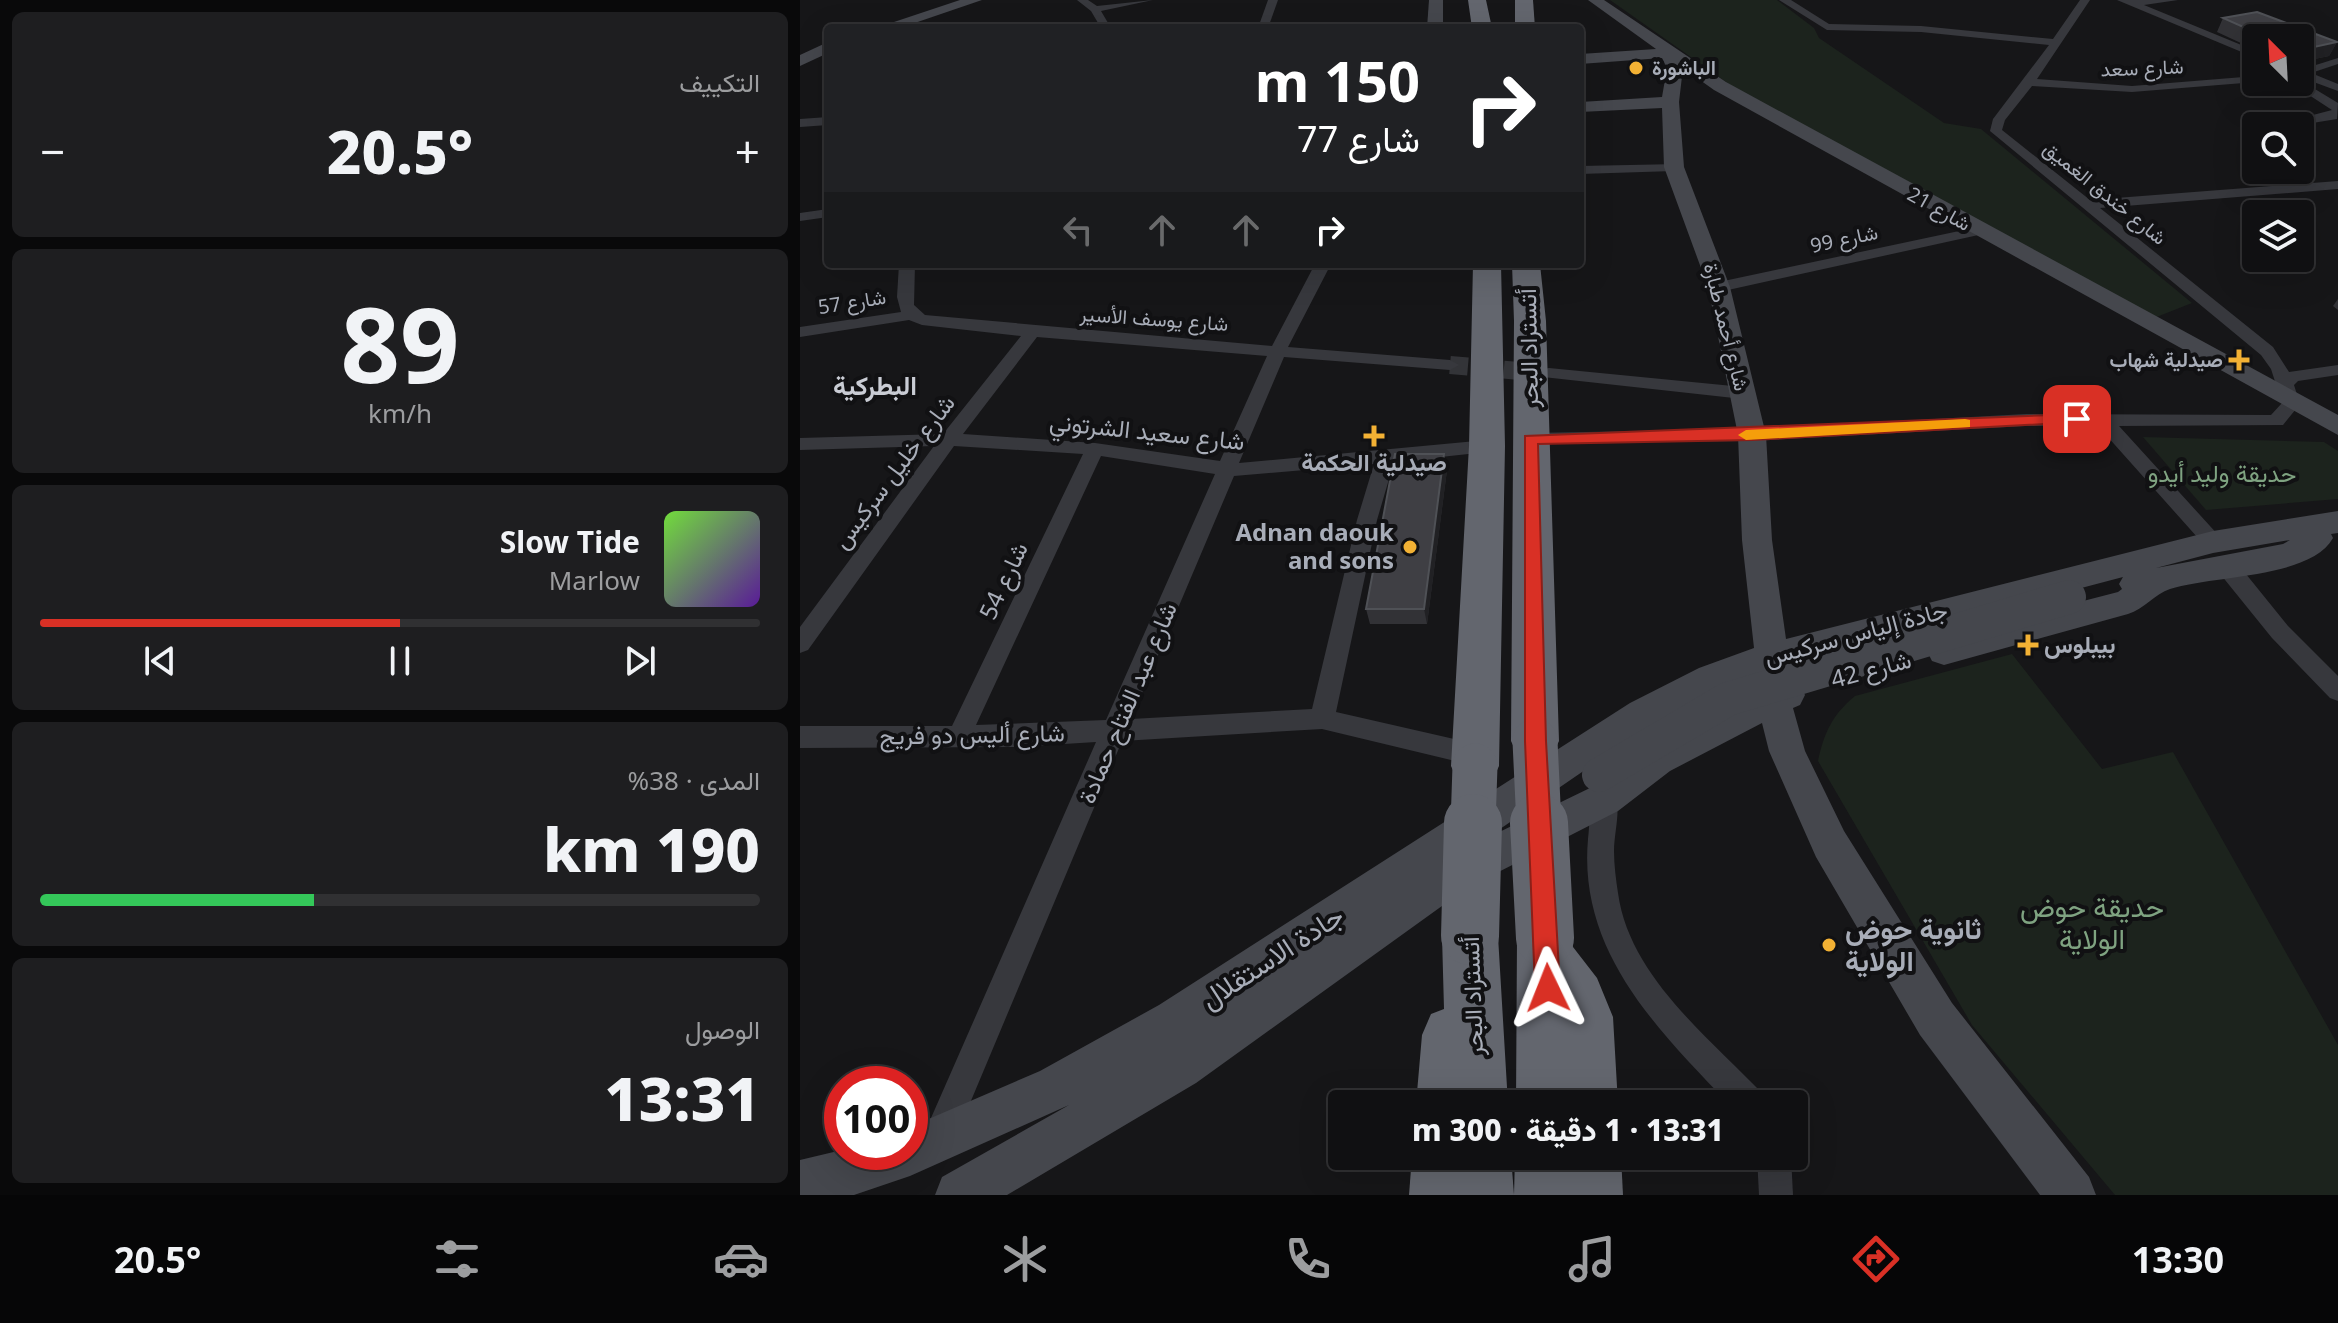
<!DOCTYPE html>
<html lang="ar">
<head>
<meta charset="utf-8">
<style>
  :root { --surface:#101012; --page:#1e1e20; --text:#f1f3f6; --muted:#9c9d9f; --line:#303032; --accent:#d93025 }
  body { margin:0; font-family:"Noto Sans",Vazirmatn,sans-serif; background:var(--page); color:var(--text); direction:rtl; height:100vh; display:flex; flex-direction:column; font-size:30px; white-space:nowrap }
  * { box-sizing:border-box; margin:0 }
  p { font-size:26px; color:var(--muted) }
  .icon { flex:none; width:44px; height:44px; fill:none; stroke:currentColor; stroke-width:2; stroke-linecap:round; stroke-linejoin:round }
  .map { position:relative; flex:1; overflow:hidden; direction:ltr }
  .panel { display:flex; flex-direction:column; gap:12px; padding:12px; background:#09090a; width:800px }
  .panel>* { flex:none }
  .top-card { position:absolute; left:24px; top:24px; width:760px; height:244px; border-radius:8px; box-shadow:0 8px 32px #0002,0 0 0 2px var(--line); direction:rtl; background:#202124; color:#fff; overflow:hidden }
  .needle { width:52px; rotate:336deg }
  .buttons { position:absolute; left:1442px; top:24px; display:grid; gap:16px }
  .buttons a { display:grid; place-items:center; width:72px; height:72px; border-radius:8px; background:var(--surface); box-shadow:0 8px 32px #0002,0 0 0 2px var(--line); font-size:40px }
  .speed { position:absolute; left:24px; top:1066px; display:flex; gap:16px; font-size:40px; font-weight:700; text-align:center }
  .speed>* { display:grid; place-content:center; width:104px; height:104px; border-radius:50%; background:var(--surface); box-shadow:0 8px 32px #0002,0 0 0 2px var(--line); line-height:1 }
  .speed .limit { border:12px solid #d22; background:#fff; color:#111 }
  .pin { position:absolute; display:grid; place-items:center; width:68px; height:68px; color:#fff; margin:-34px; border-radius:16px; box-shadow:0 4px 12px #0006 }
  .me { position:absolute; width:88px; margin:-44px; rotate:358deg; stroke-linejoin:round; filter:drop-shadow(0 0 6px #0008) }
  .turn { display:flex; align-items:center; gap:28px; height:168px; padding:0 32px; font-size:36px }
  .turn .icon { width:104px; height:104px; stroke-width:2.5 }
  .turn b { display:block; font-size:56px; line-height:68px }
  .lanes { display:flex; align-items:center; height:76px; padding:0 32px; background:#0003; justify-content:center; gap:40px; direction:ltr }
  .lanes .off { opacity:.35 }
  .big { font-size:60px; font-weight:800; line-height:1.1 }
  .panel .card { flex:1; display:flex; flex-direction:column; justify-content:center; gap:12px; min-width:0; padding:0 28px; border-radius:12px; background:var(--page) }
  .panel .dial { align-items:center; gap:0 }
  .dial b { font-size:104px; line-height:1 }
  .song { display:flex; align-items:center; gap:24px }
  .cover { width:96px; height:96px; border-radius:12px; background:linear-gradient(135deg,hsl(100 70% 55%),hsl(270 70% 35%)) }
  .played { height:8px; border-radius:4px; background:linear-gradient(90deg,var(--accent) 50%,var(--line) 50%) }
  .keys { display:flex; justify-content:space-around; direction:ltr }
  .heat { display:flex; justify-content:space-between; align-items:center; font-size:44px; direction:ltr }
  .charge { height:12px; border-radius:6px; background:linear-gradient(90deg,#34c759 38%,var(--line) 0) }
  .trip { position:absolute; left:528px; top:1090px; width:480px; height:80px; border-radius:8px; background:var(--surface); box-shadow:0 8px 32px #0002,0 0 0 2px var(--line); font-weight:800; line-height:80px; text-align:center; direction:rtl }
  .tabs { display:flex; height:128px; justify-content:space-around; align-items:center; background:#060607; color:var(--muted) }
  .tabs .icon { width:56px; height:56px }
  .tabs .active { color:var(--accent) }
  .tabs b { font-size:36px; color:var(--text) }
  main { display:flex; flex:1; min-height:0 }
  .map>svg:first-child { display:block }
</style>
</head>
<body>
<main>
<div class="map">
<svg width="1538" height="1195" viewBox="0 0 1538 1195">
  <rect width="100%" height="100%" fill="#161618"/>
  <g fill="#1c231d">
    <path d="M810,0H977L1014,28L1019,38L1144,123L1181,129L1392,303L1354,318L939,91Z"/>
    <path d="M1343,437L1524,442L1538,451V499L1406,510Z"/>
    <path d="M1212,654L1302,769L1373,752L1538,1045V1195H1315L1172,1025L1018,761C1024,733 1032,715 1055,696Z"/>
  </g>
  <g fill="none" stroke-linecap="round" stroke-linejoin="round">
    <path stroke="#333438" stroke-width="18" stroke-dasharray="18 9" stroke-linecap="butt" d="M650,365L743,373"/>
    <g fill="#37383d" fill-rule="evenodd">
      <path d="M277,0H288L297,6L353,0L301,11L311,28H301L291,11Z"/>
      <path d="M468,0H478L468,28H458Z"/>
      <path d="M979,0H991L1029,24L1121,26L1253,39L1280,0H1290L1237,79L1332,86L1456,76V82L1332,92L1232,86L1205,120L1202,130L1290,200L1538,181V189L1300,208L1473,347L1489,372L1538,365V375L1498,381L1494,385L1500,404L1483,425L1319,426L1420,537L1423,542L1420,547H1406L1298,426H1226L952,441L723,443L721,439L730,433L952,429L1226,414L1471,415L1482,403L1471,369L1461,355L1190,131L1193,119L1249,45L1121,32L1027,30Z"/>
      <path d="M1317,0H1378L1344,5L1456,51V58Z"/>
      <path d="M1538,58V64L1511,73L1538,84V91L1500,77V70Z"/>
      <path d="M1500,80L1538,103L1537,119L1494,126V120L1532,110L1489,82Z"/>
      <path d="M28,117V125L0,127V119Z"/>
      <path d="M879,164L881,167L874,171L780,174V166Z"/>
      <path d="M28,209V217L0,221V213Z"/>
      <path d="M1178,227L1185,231L1183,234L919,292L911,287L919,282Z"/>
      <path d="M99,264H115L114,305L125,315L472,346L515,264H531L488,347L650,360L659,365L650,370L484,357L439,463L687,440L696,446L687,452L594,462L577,520L536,712L676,744L685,747L689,755L685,763L676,766L522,729L322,741L152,1146L140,1150L128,1146L124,1134L296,742L214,747L0,748V726H152L283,454L154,446L8,650L0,653V627L134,446L0,450V438L143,434L221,336L122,325L109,320L0,337V327L101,312L97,297ZM237,337L467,356L420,461L295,443L163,434ZM301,456L415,474L306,720L176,725ZM574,464L557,520L512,709L331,719L434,476Z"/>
      <path d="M749,368L943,387L952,393L943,399L743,377V369Z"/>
      <path d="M1425,556L1433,558L1488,626L1538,676V701L1530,698L1472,638L1417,570L1414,564L1417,558Z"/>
      <path d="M805,787L814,791C822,808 814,831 814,851C814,865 816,880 818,893C829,975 908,1037 962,1093L967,1104H929C857,1029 778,951 788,839C790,823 789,805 796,791Z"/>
      <path d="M957,1156H991L993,1195H959Z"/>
    </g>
    <g fill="#45474d" fill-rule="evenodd">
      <path d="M160,0H182L100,28H76Z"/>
      <path d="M629,0H643V28H627Z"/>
      <path d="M788,0H804L926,82L1538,415V435L914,90L883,68L879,102L884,167L930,287L966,435L972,540L986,639L1413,531L1538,511V533L1531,534L1533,538C1510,579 1412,575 1370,589C1355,594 1344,609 1328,614L1144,665L1132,661L1127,651L1132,641L1144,637L1318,592L1322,589L1319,584L1323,577L989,665L990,681L1000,685L1005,695L1000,705L993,708L1005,751L1044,831L1152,1003L1289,1177L1296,1195H1240L1120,1035L1016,857L969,751L962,723L870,771L818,811L667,888L396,1083L207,1195H135L142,1177L269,1105L110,1176L54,1195H0V1160L42,1150L110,1152V1127L240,1071L359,1005L830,703L899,668L954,648L942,540L938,435L908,287L864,167L862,108L780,112V102L862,97L867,68L862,58L780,64V54L856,49ZM1490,540L1483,544L1356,568L1413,553ZM955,676V694L893,721L844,749L792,787L685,839C772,781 857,712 955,676Z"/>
      <path d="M28,42V53L0,66V55Z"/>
    </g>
    <g fill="#63666e" fill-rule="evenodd">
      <path d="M668,0H686L692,28H672Z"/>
      <path d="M715,0H733L735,28H715Z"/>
      <path d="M673,264H701L705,446L699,766L692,781L675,788L658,781L651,766L669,446Z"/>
      <path d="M712,264H740L746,321L759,741L752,756L735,762L718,756L711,741L714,321Z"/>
      <path d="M670,908L690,916L698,936L708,1104H616L622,1035L631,1014L644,1009L642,936L650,916Z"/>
      <path d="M745,910L765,918L773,947L797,978L813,1017L818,1104H716L717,938L725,918Z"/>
      <path d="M612,1156H711L714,1195H609Z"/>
      <path d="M715,1156H821L823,1195H714Z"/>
    </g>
    <path stroke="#45474d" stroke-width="34" d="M799,775L928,699L1269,597"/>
    <g stroke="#63666e" stroke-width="45">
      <path d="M735,741L739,825"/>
      <path d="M673,825L675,766"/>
    </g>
    <g stroke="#63666e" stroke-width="58">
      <path d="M739,823L745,938"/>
      <path d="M670,936L673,823"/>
    </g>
  </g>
  <g fill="#323236">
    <path d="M1457,12L1537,42L1529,56L1500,62V38H1456V50L1417,32L1423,18Z"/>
    <path d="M1538,299V310L1533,306Z"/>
    <path d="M647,470L627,624H570L566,609Z"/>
  </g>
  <g fill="#212124">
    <path d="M1537,42L1529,56L1500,62V50Z"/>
    <path d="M644,454L647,470L627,624L624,609Z"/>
  </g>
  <g fill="#3f3f44" stroke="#4f5156" stroke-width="2">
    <path d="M1457,12L1537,42L1500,50V38H1468L1423,18Z"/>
    <path d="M595,454H644L624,609H566Z"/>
  </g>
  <path fill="#d93025" stroke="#8d1f18" stroke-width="2" d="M1277,414L1282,416V422L952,440L738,444L746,741L760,988L757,997L748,1001L739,997L735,988L725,741V436Z"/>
  <path fill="#f59e0b" d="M1165,419L1170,420V427L946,440L938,435L946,430Z"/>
  <g fill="#f2b134" stroke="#111113" stroke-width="3">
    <circle cx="836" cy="68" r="8"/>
    <path d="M1435 348h8v8h8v8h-8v8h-8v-8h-8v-8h8z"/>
    <path d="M570 424h8v8h8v8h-8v8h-8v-8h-8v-8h8z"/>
    <circle cx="610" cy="547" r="8"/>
    <path d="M1224 633h8v8h8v8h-8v8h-8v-8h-8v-8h8z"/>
    <circle cx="1029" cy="945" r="8"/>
  </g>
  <g text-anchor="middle" stroke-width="8" stroke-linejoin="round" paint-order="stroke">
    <g font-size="20" font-weight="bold" fill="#a8adb8" stroke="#111113" text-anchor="start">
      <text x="852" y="75">الباشورة</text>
      <text x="1423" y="367" text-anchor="end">صيدلية شهاب</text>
    </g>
    <g font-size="20" fill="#a8adb8" stroke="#111113">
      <text transform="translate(1342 68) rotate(-2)" y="7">شارع سعد</text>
      <text transform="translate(1305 193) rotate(39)" y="7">شارع خندق الغميق</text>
      <text transform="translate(1139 209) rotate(29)" y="7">شارع 21</text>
      <text transform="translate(1044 239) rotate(-12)" y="7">شارع 99</text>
      <text transform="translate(52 302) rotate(-9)" y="7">شارع 57</text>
      <text transform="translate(354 319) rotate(4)" y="7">شارع يوسف الأسير</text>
      <text transform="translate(926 327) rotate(76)" y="7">شارع أحمد طبارة</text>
    </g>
    <g font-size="24" fill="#a8adb8" stroke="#111113">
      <text transform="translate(729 348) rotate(-91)" y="8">أتستراد البحر</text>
      <text transform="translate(347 432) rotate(6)" y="8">شارع سعيد الشرتوني</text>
      <text transform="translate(94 472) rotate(-53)" y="8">شارع خليل سركيس</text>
      <text transform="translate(204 581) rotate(-65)" y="8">شارع 54</text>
      <text transform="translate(1056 634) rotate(-15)" y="8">جادة إلياس سركيس</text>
      <text transform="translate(1071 670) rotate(-15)" y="8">شارع 42</text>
      <text transform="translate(328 703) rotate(-67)" y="8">شارع عبد الفتاح حمادة</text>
      <text transform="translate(172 735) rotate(-1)" y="8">شارع أليس دو فريج</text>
      <text transform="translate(673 996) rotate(-92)" y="8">أتستراد البحر</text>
    </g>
    <g font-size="24" font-weight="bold" fill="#a8adb8" stroke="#111113">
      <text x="574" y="471">صيدلية الحكمة</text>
      <text x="594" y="541" text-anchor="end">Adnan daouk<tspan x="594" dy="28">and sons</tspan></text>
      <text x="1244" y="653" text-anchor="start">بيبلوس</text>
    </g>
    <g font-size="24" fill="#7fa381" stroke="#111113">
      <text x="1422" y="482">حديقة وليد أيدو</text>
    </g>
    <g font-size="26" font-weight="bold" fill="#c9ccd4" stroke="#111113">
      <text x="75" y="395">البطركية</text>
    </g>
    <g font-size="28" fill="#7fa381" stroke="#111113">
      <text x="1292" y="917">حديقة حوض<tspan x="1292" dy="32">الولاية</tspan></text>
    </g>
    <g font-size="28" font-weight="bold" fill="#a8adb8" stroke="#111113" text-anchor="start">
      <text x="1045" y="939">ثانوية حوض<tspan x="1045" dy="32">الولاية</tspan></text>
    </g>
    <g font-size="28" fill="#a8adb8" stroke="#111113">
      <text transform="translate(472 957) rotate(-33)" y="10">جادة الاستقلال</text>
    </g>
  </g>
</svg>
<div class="buttons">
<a><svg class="needle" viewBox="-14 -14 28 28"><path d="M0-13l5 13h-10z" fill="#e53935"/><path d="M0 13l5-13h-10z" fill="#9c9d9f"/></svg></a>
<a><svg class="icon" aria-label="search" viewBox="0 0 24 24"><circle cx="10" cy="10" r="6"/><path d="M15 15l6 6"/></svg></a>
<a><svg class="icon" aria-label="layers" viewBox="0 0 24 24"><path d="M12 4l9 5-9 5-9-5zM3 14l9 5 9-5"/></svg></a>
</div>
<div class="speed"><div class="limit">100</div></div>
<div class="pin" style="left:1277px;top:419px;background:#d93025"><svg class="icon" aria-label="arrive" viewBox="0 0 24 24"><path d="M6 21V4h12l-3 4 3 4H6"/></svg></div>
<svg class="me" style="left:748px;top:988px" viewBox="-20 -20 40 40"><path d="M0-17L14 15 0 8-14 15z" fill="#d93025" stroke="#fff" stroke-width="4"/></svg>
<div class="trip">13:31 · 1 دقيقة · 300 m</div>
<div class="top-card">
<div class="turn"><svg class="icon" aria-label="right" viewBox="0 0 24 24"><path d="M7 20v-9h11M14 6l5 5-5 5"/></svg><div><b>150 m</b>شارع 77</div></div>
<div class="lanes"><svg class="icon off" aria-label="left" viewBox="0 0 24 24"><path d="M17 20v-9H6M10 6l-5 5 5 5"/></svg><svg class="icon off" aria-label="ahead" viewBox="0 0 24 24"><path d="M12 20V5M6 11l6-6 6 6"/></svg><svg class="icon off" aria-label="ahead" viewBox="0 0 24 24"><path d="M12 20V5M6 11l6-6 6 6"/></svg><svg class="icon" aria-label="right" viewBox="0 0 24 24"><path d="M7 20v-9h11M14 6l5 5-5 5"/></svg></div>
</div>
</div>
<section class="panel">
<div class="card"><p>التكييف</p>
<div class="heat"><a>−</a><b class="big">20.5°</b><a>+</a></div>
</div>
<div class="card dial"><b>89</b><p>km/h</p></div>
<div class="card">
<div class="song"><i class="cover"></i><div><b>Slow Tide</b><p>Marlow</p></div></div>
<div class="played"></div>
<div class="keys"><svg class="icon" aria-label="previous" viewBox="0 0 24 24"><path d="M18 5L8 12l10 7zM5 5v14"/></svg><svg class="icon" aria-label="pause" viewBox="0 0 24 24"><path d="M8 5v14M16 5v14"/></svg><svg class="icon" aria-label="next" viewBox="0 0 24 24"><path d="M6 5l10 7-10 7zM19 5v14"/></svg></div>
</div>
<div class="card"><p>المدى · 38%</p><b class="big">190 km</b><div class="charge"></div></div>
<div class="card"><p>الوصول</p><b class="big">13:31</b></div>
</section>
</main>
<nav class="tabs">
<b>13:30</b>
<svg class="icon active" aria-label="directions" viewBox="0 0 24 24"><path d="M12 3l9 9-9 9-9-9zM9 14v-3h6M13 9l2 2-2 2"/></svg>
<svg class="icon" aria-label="music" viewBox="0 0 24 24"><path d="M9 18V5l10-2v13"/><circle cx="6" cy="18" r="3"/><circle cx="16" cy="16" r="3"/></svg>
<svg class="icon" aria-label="phone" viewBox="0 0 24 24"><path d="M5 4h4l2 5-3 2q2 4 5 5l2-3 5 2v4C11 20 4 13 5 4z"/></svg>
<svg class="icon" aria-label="climate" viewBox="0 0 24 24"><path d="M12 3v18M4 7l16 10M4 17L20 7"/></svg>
<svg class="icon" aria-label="car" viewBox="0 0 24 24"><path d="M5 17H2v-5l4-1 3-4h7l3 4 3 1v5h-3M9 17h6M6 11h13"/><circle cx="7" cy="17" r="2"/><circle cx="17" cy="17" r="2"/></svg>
<svg class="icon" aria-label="filters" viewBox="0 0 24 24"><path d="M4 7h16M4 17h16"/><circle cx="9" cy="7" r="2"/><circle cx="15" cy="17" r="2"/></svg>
<b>20.5°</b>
</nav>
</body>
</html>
